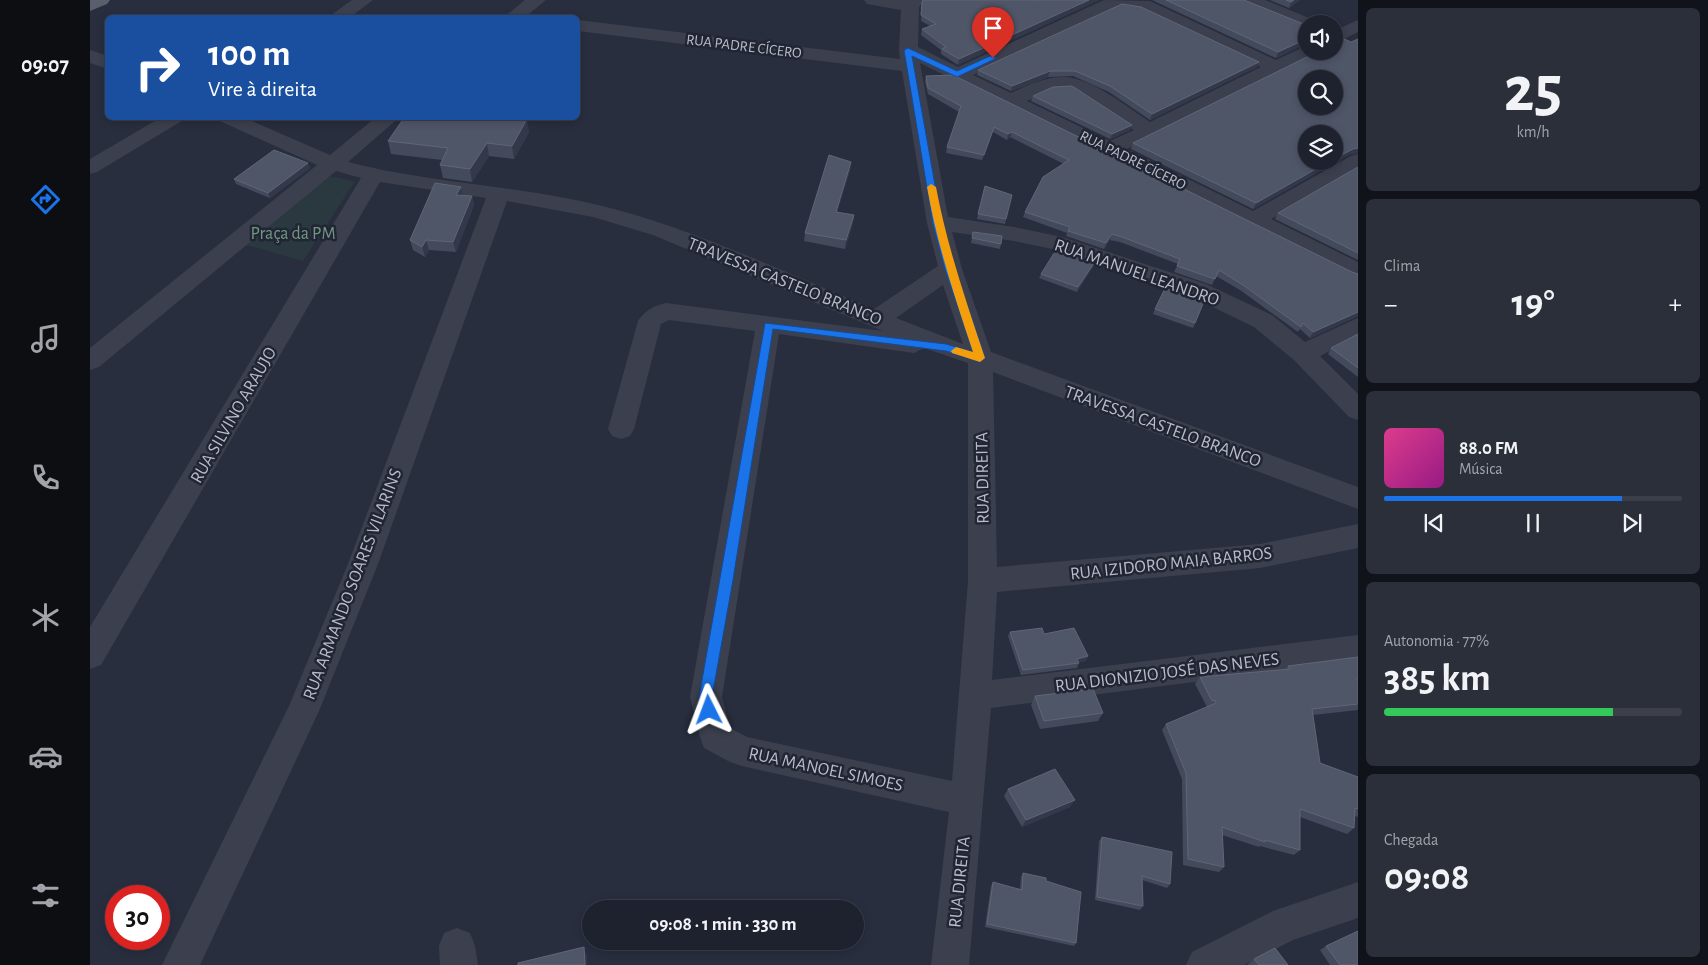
<!DOCTYPE html>
<html lang="pt">
<head>
<meta charset="utf-8">
<style>
  :root { --surface:#1e222e; --page:#2b2f3a; --text:#f1f3f6; --muted:#a1a4aa; --line:#3c3f4a; --accent:#1a73e8 }
  body { margin:0; font-family:"Alegreya Sans",sans-serif; background:var(--page); color:var(--text); height:100vh; display:flex; flex-direction:column; font-size:19px; white-space:nowrap }
  * { box-sizing:border-box; margin:0 }
  p { font-size:16px; color:var(--muted) }
  .icon { flex:none; width:28px; height:28px; fill:none; stroke:currentColor; stroke-width:2; stroke-linecap:round; stroke-linejoin:round }
  .map { position:relative; flex:1; overflow:hidden }
  .side { display:flex; flex-direction:column; gap:8px; padding:8px; background:#101319; width:350px }
  .side>* { flex:none }
  .guide { position:absolute; left:15px; top:15px; width:475px; height:105px; border-radius:8px; box-shadow:0 2px 8px #0003,0 0 0 1px var(--line); background:#1a4fa0; color:#fff; overflow:hidden }
  .fabs { position:absolute; left:1208px; top:15px; display:grid; gap:10px }
  .fabs a { display:grid; place-items:center; width:45px; height:45px; border-radius:50%; background:var(--surface); box-shadow:0 2px 8px #0003,0 0 0 1px var(--line); font-size:25px }
  .speed { position:absolute; left:15px; top:885px; display:flex; gap:10px; font-size:25px; font-weight:700; text-align:center }
  .speed>* { display:grid; place-content:center; width:65px; height:65px; border-radius:50%; background:var(--surface); box-shadow:0 2px 8px #0003,0 0 0 1px var(--line); line-height:1 }
  .speed .limit { border:8px solid #d22; background:#fff; color:#111 }
  .pin { position:absolute; display:grid; place-items:center; width:42px; height:42px; color:#fff; margin:-51px -21px; border-radius:50% 50% 50% 0; rotate:-45deg; box-shadow:0 0 5px #0007 }
  .pin .icon { rotate:45deg }
  .me { position:absolute; width:55px; margin:-28px; rotate:357deg; stroke-linejoin:round; filter:drop-shadow(0 0 4px #0008) }
  .turn { display:flex; align-items:center; gap:18px; height:105px; padding:0 20px; font-size:22px }
  .turn .icon { width:65px; height:65px; stroke-width:2.5 }
  .turn b { display:block; font-size:35px; line-height:42px }
  .big { font-size:38px; font-weight:700; line-height:1.1 }
  .side .widget { flex:1; display:flex; flex-direction:column; justify-content:center; gap:8px; min-width:0; padding:0 18px; border-radius:8px; background:var(--page) }
  .side .dial { align-items:center; gap:0 }
  .dial b { font-size:65px; line-height:1 }
  .song { display:flex; align-items:center; gap:15px }
  .cover { width:60px; height:60px; border-radius:8px; background:linear-gradient(135deg,hsl(330 70% 55%),hsl(310 70% 35%)) }
  .played { height:5px; border-radius:2px; background:linear-gradient(90deg,var(--accent) 80%,var(--line) 80%) }
  .keys { display:flex; justify-content:space-around; direction:ltr }
  .heat { display:flex; justify-content:space-between; align-items:center; font-size:28px; direction:ltr }
  .charge { height:8px; border-radius:4px; background:linear-gradient(90deg,#34c759 77%,var(--line) 0) }
  .trip { position:absolute; left:492px; top:900px; width:282px; height:50px; border-radius:25px; background:var(--surface); box-shadow:0 2px 8px #0003,0 0 0 1px var(--line); font-weight:700; line-height:50px; text-align:center }
  main { display:flex; flex:1; min-height:0 }
  .tabs { display:flex; flex-direction:column; width:90px; justify-content:space-around; align-items:center; background:#0c0e12; color:var(--muted) }
  .tabs .icon { width:35px; height:35px }
  .tabs .active { color:var(--accent) }
  .tabs b { font-size:22px; color:var(--text) }
  .map>svg:first-child { display:block }
</style>
</head>
<body>
<main>
<nav class="tabs">
<b>09:07</b>
<svg class="icon active" aria-label="directions" viewBox="0 0 24 24"><path d="M12 3l9 9-9 9-9-9zM9 14v-3h6M13 9l2 2-2 2"/></svg>
<svg class="icon" aria-label="music" viewBox="0 0 24 24"><path d="M9 18V5l10-2v13"/><circle cx="6" cy="18" r="3"/><circle cx="16" cy="16" r="3"/></svg>
<svg class="icon" aria-label="phone" viewBox="0 0 24 24"><path d="M5 4h4l2 5-3 2q2 4 5 5l2-3 5 2v4C11 20 4 13 5 4z"/></svg>
<svg class="icon" aria-label="climate" viewBox="0 0 24 24"><path d="M12 3v18M4 7l16 10M4 17L20 7"/></svg>
<svg class="icon" aria-label="car" viewBox="0 0 24 24"><path d="M5 17H2v-5l4-1 3-4h7l3 4 3 1v5h-3M9 17h6M6 11h13"/><circle cx="7" cy="17" r="2"/><circle cx="17" cy="17" r="2"/></svg>
<svg class="icon" aria-label="filters" viewBox="0 0 24 24"><path d="M4 7h16M4 17h16"/><circle cx="9" cy="7" r="2"/><circle cx="15" cy="17" r="2"/></svg>
</nav>
<div class="map">
<svg width="1268" height="965" viewBox="0 0 1268 965">
  <rect width="100%" height="100%" fill="#282e3e"/>
  <path fill="#2a393f" d="M238,176L265,181L213,261L153,244Z"/>
  <g fill="none" stroke-linecap="round" stroke-linejoin="round">
    <g fill="#3c404e" fill-rule="evenodd">
      <path d="M262,0H283L259,18H237Z"/>
      <path d="M435,0H456L434,18H413Z"/>
      <path d="M774,0H834L829,7L828,47L868,67L1014,0L1060,1L1186,60L1216,46V51H1228L1226,55L1037,149L1163,211L1261,156L1268,154V169L1181,219L1268,262V279L1260,276L830,63L858,217L924,227L972,237L1116,284L1182,315L1215,342L1268,318V336L1230,356L1268,394V420L1259,417L1204,360L1164,327L1100,296L967,250L924,241L862,232L872,269L901,352L1268,487V509L903,372L907,567L1170,544L1268,524V548L1170,568L907,592L902,680L1268,635V661L901,708L879,965H841L859,812L652,766L640,762L614,748L610,737L600,697L665,331L579,320L571,324L544,429L540,436L531,439L522,436L518,429L548,321C555,310 564,306 576,303L793,331L563,235L503,217L417,201L288,564L229,711L110,965H72L199,706L258,564L396,198L290,182L11,665L0,669V627L271,178L246,171L9,367L0,370V348L227,165L132,122L129,118H155L240,155L285,118H307L304,122L258,162C339,183 425,185 508,205C601,227 695,273 784,309L848,266L837,223L812,71L488,31V20L810,59L809,50L811,10L777,4ZM1030,7L1050,10L1171,67L1060,122C1037,107 1000,76 972,77C954,77 937,86 921,93L883,75ZM971,88L981,89L1044,130L1020,141L937,101L961,90ZM853,285L873,344L806,318ZM689,334L824,353L834,348L878,363V581L862,781L657,737L640,728L632,697Z"/>
      <path d="M1150,0H1175L1224,20L1227,24H1216V29L1212,28L1153,4Z"/>
      <path d="M1268,20V32L1244,44V31Z"/>
      <path d="M0,50L18,56V69L0,63Z"/>
      <path d="M70,118H93L90,122L7,172L0,174V159Z"/>
      <path d="M1268,882V918L1203,940L1154,965H1096L1102,952L1183,911Z"/>
      <path d="M367,928L380,933L385,946L388,965H350L349,946L354,933Z"/>
    </g>
    <path fill="#5a5f6e" fill-rule="evenodd" d="M0,0H20L17,4L0,11Z"/>
  </g>
  <g fill="#434a5c">
    <path d="M940,0L868,65L851,54V50L831,35L832,29L840,26L831,21L832,2Z"/>
    <path d="M1062,0H1154L1216,25V45L1215,44L1186,58Z"/>
    <path d="M1180,0H1210L1199,8Z"/>
    <path d="M1268,39V153L1260,154L1163,209L1041,149L1043,143L1244,51L1246,40L1261,42Z"/>
    <path d="M1167,67L1060,120L1019,92L983,76L958,77L921,91L887,75L888,70Z"/>
    <path d="M836,76L1262,272L1268,274V316L1220,338L1210,329L1208,332L1150,290L1126,276L1122,285L1084,272L1088,264L1030,242L1020,240L1014,249L976,236L977,233L933,217L935,212L974,164L920,137L917,140L903,132L892,160L856,153L857,147L869,112L838,94L835,82Z"/>
    <path d="M943,96L1042,125L1040,130L1020,139L941,101Z"/>
    <path d="M439,132L424,159L399,156L382,182L353,178L350,165L352,160L301,154L298,141Z"/>
    <path d="M761,162L760,170L747,212L764,215L763,223L755,249L714,241L715,233Z"/>
    <path d="M1268,167V260L1185,219L1188,213Z"/>
    <path d="M220,168L180,198L146,184L144,179Z"/>
    <path d="M895,186L916,219L915,224L887,219Z"/>
    <path d="M371,187L373,195L382,196L384,205L366,252L339,250L335,257L323,250L320,240Z"/>
    <path d="M912,236L910,249L881,243L882,238Z"/>
    <path d="M1006,260L1004,265L987,292L949,278L951,274Z"/>
    <path d="M1115,299L1103,328L1063,314L1065,309Z"/>
    <path d="M1268,334V377L1238,354L1241,348Z"/>
    <path d="M920,632L954,634L998,656L996,661L989,662V663L987,668L931,675L918,636Z"/>
    <path d="M1268,657V710L1223,715L1230,763L1268,777V817L1265,816L1264,828L1257,834L1210,817V850L1204,855L1170,846L1169,847L1132,835L1134,867L1129,872L1093,865L1092,779L1072,730L1076,724L1117,707L1105,684L1110,677L1195,670L1198,666Z"/>
    <path d="M945,696L1013,713L1008,721L950,729L941,705Z"/>
    <path d="M918,789L980,807L932,827L914,796Z"/>
    <path d="M1012,837L1080,884L1077,888L1052,880L1053,906L1050,910L1005,900L1009,841Z"/>
    <path d="M933,873L956,881L986,943L984,946L895,927L901,886L903,882L930,890L931,877Z"/>
    <path d="M1236,946L1268,965H1240L1230,950Z"/>
    <path d="M1164,959L1198,965H1157Z"/>
  </g>
  <g fill="#33394b">
    <path d="M999,0H1010L868,65L869,59Z"/>
    <path d="M1204,0H1210L1199,8L1201,2Z"/>
    <path d="M1216,39L1215,44L1186,58L1188,52Z"/>
    <path d="M1169,62L1167,67L1060,120L1062,114Z"/>
    <path d="M960,71L958,77L921,91L922,86Z"/>
    <path d="M437,119L439,132L424,159L422,146Z"/>
    <path d="M1042,125L1040,130L1020,139L1022,134Z"/>
    <path d="M922,132L920,137L917,140L918,134Z"/>
    <path d="M397,143L399,156L382,182L380,169Z"/>
    <path d="M1268,148V153L1260,154L1163,209L1166,203L1240,161H1244V159L1263,149Z"/>
    <path d="M761,162L760,170L745,220L746,212Z"/>
    <path d="M218,163L220,168L180,198L178,193Z"/>
    <path d="M371,187L373,196L366,195Z"/>
    <path d="M382,196L384,205L366,252L363,242Z"/>
    <path d="M764,215L763,223L755,249L756,240Z"/>
    <path d="M1022,234L1020,240L1014,249L1016,243Z"/>
    <path d="M336,240L339,250L335,257L332,247Z"/>
    <path d="M1006,260L1004,265L987,292L988,287Z"/>
    <path d="M1268,312V316L1220,338L1223,332Z"/>
    <path d="M998,656L996,661L985,663L987,659Z"/>
    <path d="M985,800L980,807L932,827L936,820Z"/>
    <path d="M494,947L497,956V965H495Z"/>
  </g>
  <g fill="#4f5668" stroke="#606677" fill-rule="evenodd">
    <path d="M833,0H940L942,1L943,0H999L869,59L852,49L856,47L832,29L846,24L831,15L832,2Z"/>
    <path d="M1076,0H1154L1216,25V39L1188,52Z"/>
    <path d="M1196,0H1204L1201,2Z"/>
    <path d="M1032,4L1051,7L1169,62L1062,114L1020,86L985,71H960L922,86L888,70Z"/>
    <path d="M1244,34H1245L1246,40L1252,38L1261,42L1268,39V148L1263,149L1244,159V134H1216V161H1240L1166,203L1043,143L1229,51H1244ZM1216,79H1244V106H1216Z"/>
    <path d="M863,75L1262,272L1268,274V312L1223,332L1213,323L1211,327L1153,285L1129,270L1125,279L1087,266L1090,259L1032,237L1022,234L1016,243L978,231L980,227L935,212L953,177L979,160L922,132L918,134L904,127L894,155L857,147L871,106L838,88L836,76Z"/>
    <path d="M982,86L1042,125L1022,134L943,96L963,87Z"/>
    <path d="M314,118H423L437,119L422,146L397,143L380,169L350,165L358,148L298,141Z"/>
    <path d="M184,150L218,163L178,193L144,179Z"/>
    <path d="M739,155L761,162L746,212L764,215L756,240L715,233Z"/>
    <path d="M1268,167V253L1188,213Z"/>
    <path d="M345,183L371,187L366,195L382,196L363,242L336,240L332,247L320,240Z"/>
    <path d="M895,186L922,195L916,219L888,214Z"/>
    <path d="M883,232L912,236L911,244L882,238Z"/>
    <path d="M968,247L1006,260L988,287L951,274Z"/>
    <path d="M1077,284L1115,299L1105,323L1065,309Z"/>
    <path d="M1268,334V368L1241,348Z"/>
    <path d="M952,628L954,634L984,628L998,656L987,659L989,663L933,670L920,632Z"/>
    <path d="M1268,657V679H1266L1268,683V704L1222,709L1230,763L1268,777V809L1265,808L1264,828L1210,809V850L1175,840V842L1132,827L1134,867L1098,859L1096,773L1076,724L1126,703L1125,700L1122,701L1110,677L1200,669L1198,666Z"/>
    <path d="M1003,689L1013,713L954,721L945,696Z"/>
    <path d="M965,769L985,800L936,820L918,789Z"/>
    <path d="M1012,837L1082,852L1080,884L1052,876L1053,906L1007,897Z"/>
    <path d="M933,873L956,878V881L991,892L986,943L897,924L903,882L932,890Z"/>
    <path d="M1268,931V965H1250L1236,946Z"/>
    <path d="M494,947L495,965H428V963Z"/>
    <path d="M1185,948L1198,965H1169L1164,959Z"/>
  </g>
  <path fill="#1a73e8" stroke="#114b97" d="M818,48L867,71L900,56L907,58L867,77L822,56L852,224L865,269L895,358L890,362L856,351L683,329L643,580L622,697L626,710L624,715L619,717L614,715L609,697L675,323L856,344L883,352L855,269L843,224L814,50Z"/>
  <path fill="#f59e0b" d="M841,184L846,187C857,246 876,301 895,358L890,362L862,353L861,351L866,347L883,352C865,298 847,244 837,187Z"/>
  <g text-anchor="middle" stroke-width="5" stroke-linejoin="round" paint-order="stroke">
    <g font-size="15" fill="#b8bcc9" stroke="#212534">
      <text transform="translate(654 46) rotate(7)" y="5">RUA PADRE CÍCERO</text>
      <text transform="translate(1043 160) rotate(26)" y="5">RUA PADRE CÍCERO</text>
    </g>
    <g font-size="18" fill="#719881" stroke="#212534">
      <text x="203" y="239">Praça da PM</text>
    </g>
    <g font-size="18" fill="#b8bcc9" stroke="#212534">
      <text transform="translate(1047 272) rotate(19)" y="6">RUA MANUEL LEANDRO</text>
      <text transform="translate(695 281) rotate(22)" y="6">TRAVESSA CASTELO BRANCO</text>
      <text transform="translate(143 415) rotate(-60)" y="6">RUA SILVINO ARAUJO</text>
      <text transform="translate(1073 426) rotate(20)" y="6">TRAVESSA CASTELO BRANCO</text>
      <text transform="translate(892 478) rotate(-91)" y="6">RUA DIREITA</text>
      <text transform="translate(1081 563) rotate(-6)" y="6">RUA IZIDORO MAIA BARROS</text>
      <text transform="translate(262 584) rotate(-69)" y="6">RUA ARMANDO SOARES VILARINS</text>
      <text transform="translate(1077 672) rotate(-7)" y="6">RUA DIONIZIO JOSÉ DAS NEVES</text>
      <text transform="translate(736 769) rotate(12)" y="6">RUA MANOEL SIMOES</text>
      <text transform="translate(869 882) rotate(-84)" y="6">RUA DIREITA</text>
    </g>
  </g>
</svg>
<div class="fabs">
<a><svg class="icon" aria-label="sound" viewBox="0 0 24 24"><path d="M4 9h4l5-4v14l-5-4H4zM17 9q2 3 0 6"/></svg></a>
<a><svg class="icon" aria-label="search" viewBox="0 0 24 24"><circle cx="10" cy="10" r="6"/><path d="M15 15l6 6"/></svg></a>
<a><svg class="icon" aria-label="layers" viewBox="0 0 24 24"><path d="M12 4l9 5-9 5-9-5zM3 14l9 5 9-5"/></svg></a>
</div>
<div class="speed"><div class="limit">30</div></div>
<div class="pin" style="left:903px;top:58px;background:#d93025"><svg class="icon" aria-label="arrive" viewBox="0 0 24 24"><path d="M6 21V4h12l-3 4 3 4H6"/></svg></div>
<svg class="me" style="left:619px;top:710px" viewBox="-20 -20 40 40"><path d="M0-17L14 15 0 8-14 15z" fill="#1a73e8" stroke="#fff" stroke-width="4"/></svg>
<div class="trip">09:08 · 1 min · 330 m</div>
<div class="guide">
<div class="turn"><svg class="icon" aria-label="right" viewBox="0 0 24 24"><path d="M7 20v-9h11M14 6l5 5-5 5"/></svg><div><b>100 m</b>Vire à direita</div></div>
</div>
</div>
<section class="side">
<div class="widget dial"><b>25</b><p>km/h</p></div>
<div class="widget"><p>Clima</p>
<div class="heat"><a>−</a><b class="big">19°</b><a>+</a></div>
</div>
<div class="widget">
<div class="song"><i class="cover"></i><div><b>88.0 FM</b><p>Música</p></div></div>
<div class="played"></div>
<div class="keys"><svg class="icon" aria-label="previous" viewBox="0 0 24 24"><path d="M18 5L8 12l10 7zM5 5v14"/></svg><svg class="icon" aria-label="pause" viewBox="0 0 24 24"><path d="M8 5v14M16 5v14"/></svg><svg class="icon" aria-label="next" viewBox="0 0 24 24"><path d="M6 5l10 7-10 7zM19 5v14"/></svg></div>
</div>
<div class="widget"><p>Autonomia · 77%</p><b class="big">385 km</b><div class="charge"></div></div>
<div class="widget"><p>Chegada</p><b class="big">09:08</b></div>
</section>
</main>
</body>
</html>
